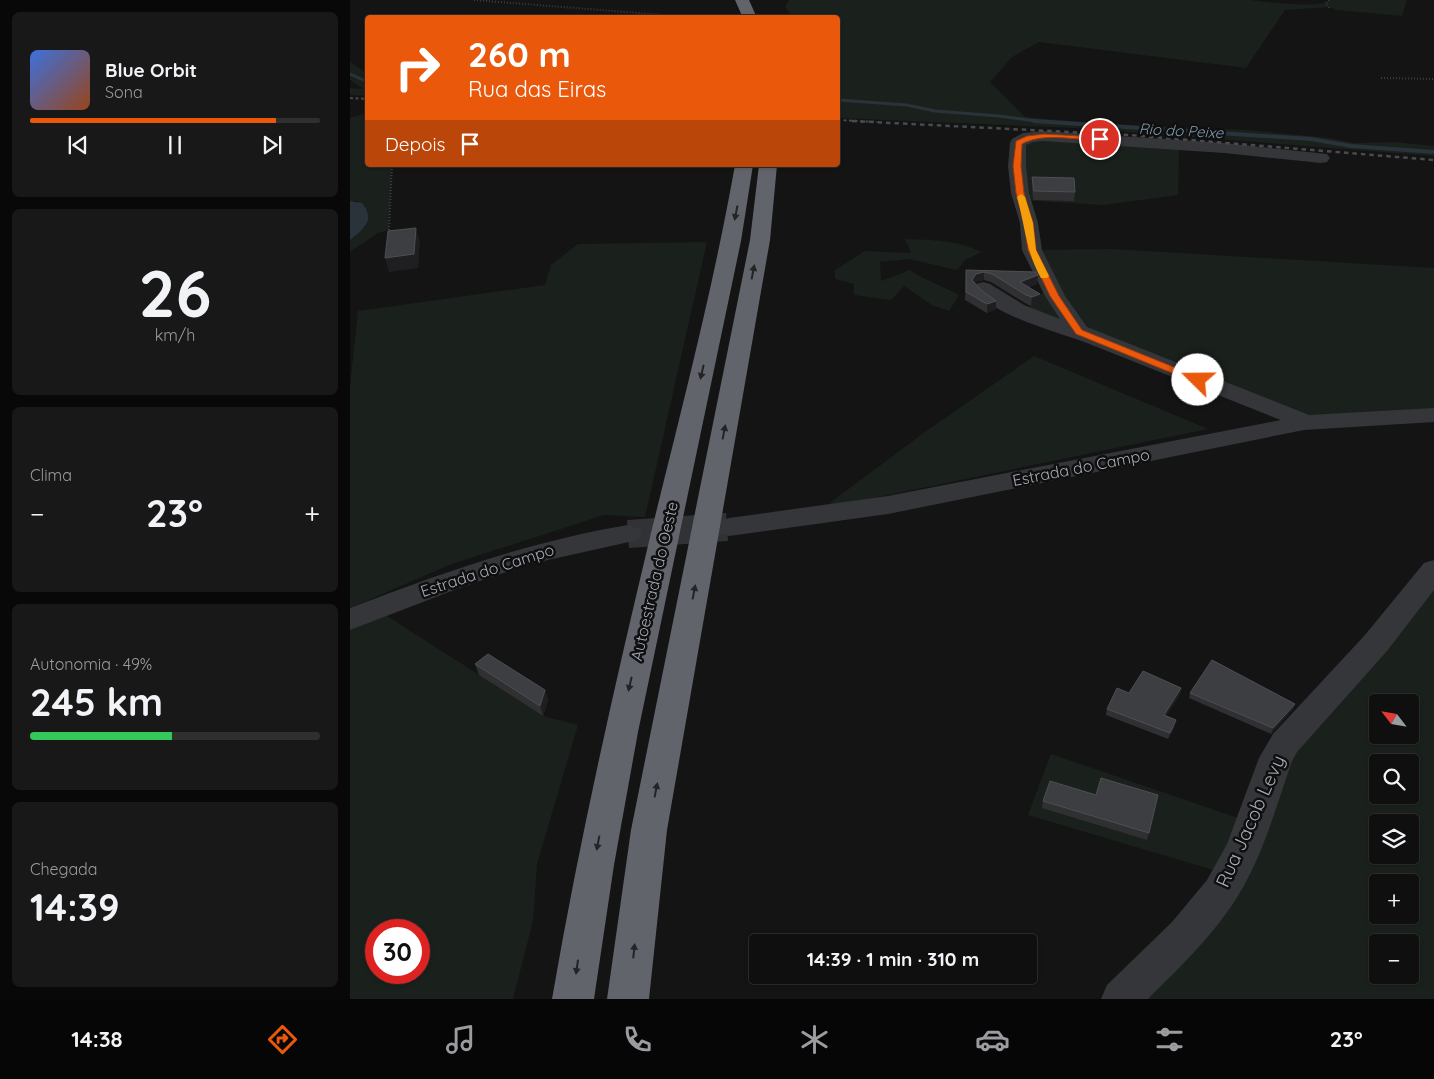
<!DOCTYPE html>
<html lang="pt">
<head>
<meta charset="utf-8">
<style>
  :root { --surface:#0f0f10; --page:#181819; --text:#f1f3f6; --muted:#9b9c9f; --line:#2f2f30; --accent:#ea580c }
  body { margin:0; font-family:Quicksand,sans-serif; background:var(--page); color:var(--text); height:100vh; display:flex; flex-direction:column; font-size:19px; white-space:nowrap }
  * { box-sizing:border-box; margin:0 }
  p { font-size:16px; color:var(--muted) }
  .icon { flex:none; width:28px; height:28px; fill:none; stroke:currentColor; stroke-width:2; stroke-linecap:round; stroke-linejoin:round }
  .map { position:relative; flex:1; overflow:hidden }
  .side { display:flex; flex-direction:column; gap:12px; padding:12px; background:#080809; width:350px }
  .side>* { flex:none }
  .guide { position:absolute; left:15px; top:15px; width:475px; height:152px; border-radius:5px; box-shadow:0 1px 4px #0004,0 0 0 1px var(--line); background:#ea580c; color:#fff; overflow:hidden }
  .needle { width:32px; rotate:301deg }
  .tools { position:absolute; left:1019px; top:694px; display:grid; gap:10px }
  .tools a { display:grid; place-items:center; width:50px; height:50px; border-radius:5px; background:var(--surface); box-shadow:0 1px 4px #0004,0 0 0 1px var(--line); font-size:25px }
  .speed { position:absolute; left:15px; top:919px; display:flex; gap:10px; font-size:25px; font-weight:700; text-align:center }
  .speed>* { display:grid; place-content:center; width:65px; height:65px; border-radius:50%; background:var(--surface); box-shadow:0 1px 4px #0004,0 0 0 1px var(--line); line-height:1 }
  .speed .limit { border:8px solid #d22; background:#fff; color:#111 }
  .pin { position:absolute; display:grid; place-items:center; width:42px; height:42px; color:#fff; margin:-21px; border:2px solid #fff; border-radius:50%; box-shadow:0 1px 5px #0007 }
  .me { position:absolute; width:55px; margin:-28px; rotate:292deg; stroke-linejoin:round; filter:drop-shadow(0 0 4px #0008) }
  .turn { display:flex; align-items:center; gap:18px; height:105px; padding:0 20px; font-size:22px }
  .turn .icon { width:65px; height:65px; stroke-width:2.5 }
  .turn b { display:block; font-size:35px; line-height:42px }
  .then { display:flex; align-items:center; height:48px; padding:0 20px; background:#0003; gap:10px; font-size:19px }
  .big { font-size:38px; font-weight:700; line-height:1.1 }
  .side .card { flex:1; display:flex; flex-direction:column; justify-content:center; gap:8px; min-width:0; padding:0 18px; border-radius:8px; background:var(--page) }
  .side .dial { align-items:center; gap:0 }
  .dial b { font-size:65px; line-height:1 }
  .song { display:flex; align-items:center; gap:15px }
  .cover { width:60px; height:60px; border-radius:8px; background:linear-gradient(135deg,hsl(220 70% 55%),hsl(20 70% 35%)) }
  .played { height:5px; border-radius:2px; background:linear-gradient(90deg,var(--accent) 85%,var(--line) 85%) }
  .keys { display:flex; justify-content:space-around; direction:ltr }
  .heat { display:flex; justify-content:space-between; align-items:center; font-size:28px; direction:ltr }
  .charge { height:8px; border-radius:4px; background:linear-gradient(90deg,#34c759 49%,var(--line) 0) }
  .trip { position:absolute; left:399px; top:934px; width:288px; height:50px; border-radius:5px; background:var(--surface); box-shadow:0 1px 4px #0004,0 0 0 1px var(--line); font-weight:700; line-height:50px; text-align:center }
  .menu { display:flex; height:80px; justify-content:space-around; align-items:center; background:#060606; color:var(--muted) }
  .menu .icon { width:35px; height:35px }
  .menu .current { color:var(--accent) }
  .menu b { font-size:22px; color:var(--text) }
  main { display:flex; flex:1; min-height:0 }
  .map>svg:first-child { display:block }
</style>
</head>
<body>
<main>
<section class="side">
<div class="card">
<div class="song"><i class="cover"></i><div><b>Blue Orbit</b><p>Sona</p></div></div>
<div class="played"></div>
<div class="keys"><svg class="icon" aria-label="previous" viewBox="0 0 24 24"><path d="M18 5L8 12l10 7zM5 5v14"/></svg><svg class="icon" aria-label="pause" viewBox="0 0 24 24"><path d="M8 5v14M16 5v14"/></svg><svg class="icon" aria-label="next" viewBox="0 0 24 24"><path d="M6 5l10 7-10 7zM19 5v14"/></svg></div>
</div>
<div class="card dial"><b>26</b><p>km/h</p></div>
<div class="card"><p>Clima</p>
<div class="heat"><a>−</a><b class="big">23°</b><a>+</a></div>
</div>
<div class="card"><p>Autonomia · 49%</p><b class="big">245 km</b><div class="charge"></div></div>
<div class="card"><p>Chegada</p><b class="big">14:39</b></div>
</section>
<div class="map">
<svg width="1084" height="999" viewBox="0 0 1084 999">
  <rect width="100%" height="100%" fill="#141415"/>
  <g fill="#1a201b" fill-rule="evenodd">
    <path d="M439,0H901C915,2 970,9 979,0H1057L1052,16L987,10L979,7L935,10L896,68L689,42L662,57L640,82L675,117L756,124L898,130L979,138L1004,143L1044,142L1084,146V156L726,128L488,118V18L443,17L435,7Z"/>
    <path d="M0,62L17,73V96L0,95V88L14,89L0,80Z"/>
    <path d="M17,113L18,165H42L39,230L28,233L0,252V240L16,226L7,201H0V118Z"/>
    <path d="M679,137L829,149L828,195L753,205L672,200L668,149Z"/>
    <path d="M555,239C584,240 605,240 632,252L615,260L607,270L559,259L530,262L531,281L560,270C566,276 599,289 609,295L599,311L582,305L554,286L541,300L504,295V284L485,279V270L515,251L561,253Z"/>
    <path d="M357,242L295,517L254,515L102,564L0,608V387L8,311L195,285L201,265L228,244Z"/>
    <path d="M762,249L1084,268V409L957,418L729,332L682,250Z"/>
    <path d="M696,292L716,325L678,307L689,303L681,297Z"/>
    <path d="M684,356L858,429L475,508L485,499L575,432Z"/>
    <path d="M1084,570V999H771L848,921L919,776ZM1028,702H1060V735H1028ZM1028,762H1060V795H1028ZM1028,822H1060V855H1028ZM1028,882H1060V915H1028ZM1028,942H1060V975H1028Z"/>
    <path d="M34,614L193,716L228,725L187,864L183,921L163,999H0V627ZM26,930H69V972H26Z"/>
    <path d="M701,754L900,822L877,874L678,815Z"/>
  </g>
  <path fill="#2a3339" d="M0,201L12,203C26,220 14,229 0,240Z"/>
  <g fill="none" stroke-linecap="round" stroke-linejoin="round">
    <g stroke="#2a3339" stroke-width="3">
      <path d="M0,74L18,82"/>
      <path d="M488,100L557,105L585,111L649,116L693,122"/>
    </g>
    <path stroke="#2a3339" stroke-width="4" d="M684,121L961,139L1001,146L1084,152"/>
    <path stroke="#313235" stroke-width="28" stroke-dasharray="28 14" stroke-linecap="butt" d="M278,534L377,527"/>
    <g stroke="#3b3d41" stroke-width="2" stroke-dasharray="1 2" stroke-linecap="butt">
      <path d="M124,0L314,15L322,18"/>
      <path d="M979,0L976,3L980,9"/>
      <path d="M1031,78L1084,79"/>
      <path d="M39,230L42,165"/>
    </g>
    <g fill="#35363a" fill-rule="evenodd">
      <path d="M693,131L874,143L977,154L980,158L977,162L971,163L874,153L693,141L683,142L676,145V166L679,193L688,223L692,250L715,296L737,327L959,415L1084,408V422L954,430L538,514L379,536L369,533L366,527L369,521L379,518L538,496L931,420C868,395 805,370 742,345C710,332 643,317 623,288L626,284L633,282L640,284L674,305L710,319L695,296L672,250L670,223L661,193L658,166L660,143L662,139L673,133Z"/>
      <path d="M278,525L288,528L292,534L288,540L180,564L112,587L0,630V608C91,573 182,541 278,525Z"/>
      <path d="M1084,560V590L1037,651L947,752L942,761C927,804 915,849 892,889C868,931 832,965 798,999H751L757,985L822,922L857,880L877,844L909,758L923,734L1015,635L1074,563Z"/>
    </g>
    <g fill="#61646b" fill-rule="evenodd">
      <path d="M385,0H399L407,18H393Z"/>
      <path d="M385,165H403L391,241L288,732L264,865L244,999H202C229,842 264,688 301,533C331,411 363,289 385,165Z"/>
      <path d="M409,165H427L420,240L317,830L299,999H257L281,830L400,240Z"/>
    </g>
    <g stroke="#484a4f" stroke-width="2" stroke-dasharray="3 2.5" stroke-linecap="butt">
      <path d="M0,98L18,99"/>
      <path d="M488,120L527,122"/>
    </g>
    <path stroke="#484a4f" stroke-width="2.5" stroke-dasharray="4.5 4" stroke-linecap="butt" d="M502,121L779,135L1084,160"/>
  </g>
  <g fill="#303033">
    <path d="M682,177L725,192L724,201L683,200L682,186Z"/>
    <path d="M616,270L686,272L687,284L679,287L689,303L681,306L675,303L641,282L634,280L625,282V283L646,309L637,313L615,300Z"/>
    <path d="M125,664L195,690L198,700L193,716L129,675Z"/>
    <path d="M831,688L830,694L816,716L825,726L818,739L756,715L757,709L779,693Z"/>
    <path d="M840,693L945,704L943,709L921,734L839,698Z"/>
    <path d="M746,795H808L797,840L692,808L693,801Z"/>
  </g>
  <g fill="#1f1f21">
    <path d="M66,228L70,241L68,268L39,272L35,258Z"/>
    <path d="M634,272V280L625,282L621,288L622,280L626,274Z"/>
    <path d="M688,275L687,284L670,290V282Z"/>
    <path d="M690,294L689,303L681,306L682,297Z"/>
    <path d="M646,301V309L637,313V304Z"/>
    <path d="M831,688L830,694L813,721L814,715Z"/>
    <path d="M195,690L198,700L193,716L190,706Z"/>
    <path d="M945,704L943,709L921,734L923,728Z"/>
    <path d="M826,720L825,726L818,739L820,733Z"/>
  </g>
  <g fill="#3d3e41" stroke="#4d4f53">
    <path d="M682,177L724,178L725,192L684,191Z"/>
    <path d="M66,228L64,254L35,258L38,231Z"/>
    <path d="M616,270L686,272L688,275L670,282L690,294L682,297L676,295L642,274L634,272L626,274L622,280L632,291L646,301L637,304L616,292Z"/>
    <path d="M138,654L195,690L190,706L125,664Z"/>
    <path d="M862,660L945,704L923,728L840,693Z"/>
    <path d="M793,671L831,688L814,715L826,720L820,733L757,709L767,688L779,693Z"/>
    <path d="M751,778L808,795L799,833L693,801L700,781L746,795Z"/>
  </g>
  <defs><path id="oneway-solid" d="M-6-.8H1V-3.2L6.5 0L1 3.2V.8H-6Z" transform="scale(1.25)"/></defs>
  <g fill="#242427">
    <use href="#oneway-solid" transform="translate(386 213) rotate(101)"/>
    <use href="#oneway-solid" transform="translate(403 272) rotate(-79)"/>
    <use href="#oneway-solid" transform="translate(352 372) rotate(103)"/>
    <use href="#oneway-solid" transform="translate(374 432) rotate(-79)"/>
    <use href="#oneway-solid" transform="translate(344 592) rotate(-79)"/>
    <use href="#oneway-solid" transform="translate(280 684) rotate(103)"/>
    <use href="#oneway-solid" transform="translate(306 790) rotate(-79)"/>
    <use href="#oneway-solid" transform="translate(248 843) rotate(101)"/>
    <use href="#oneway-solid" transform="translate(284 951) rotate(-84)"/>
    <use href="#oneway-solid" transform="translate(227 967) rotate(98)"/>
  </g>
  <path fill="#ea580c" stroke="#983908" d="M694,134L750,137L754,139L750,141C726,140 694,132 672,144L671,166L674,193L683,223L686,250L709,296L732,330L851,378V382H844L726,334L700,296L678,250L674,223L666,193L663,166L666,141L677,136Z"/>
  <path fill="#f59e0b" d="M671,194L675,197L683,223L686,250L699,276L697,278H691C676,252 675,225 667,197Z"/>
  <g text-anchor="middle" stroke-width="5" stroke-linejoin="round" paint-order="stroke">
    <g font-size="15" font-style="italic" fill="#7e9baf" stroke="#0f0f10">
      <text transform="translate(831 131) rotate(3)" y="5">Rio do Peixe</text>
    </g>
    <g font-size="16" fill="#a6acb5" stroke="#0f0f10">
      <text transform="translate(731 467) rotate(-11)" y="6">Estrada do Campo</text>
      <text transform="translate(137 570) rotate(-18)" y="6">Estrada do Campo</text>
      <text transform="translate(304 581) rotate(-77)" y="6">Autoestrada do Oeste</text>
    </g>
    <g font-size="19" fill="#a6acb5" stroke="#0f0f10">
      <text transform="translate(900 821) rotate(-66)" y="7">Rua Jacob Levy</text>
    </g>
  </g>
</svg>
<div class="tools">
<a><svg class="needle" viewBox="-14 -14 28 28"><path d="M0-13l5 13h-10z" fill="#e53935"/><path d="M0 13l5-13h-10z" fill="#9b9c9f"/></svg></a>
<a><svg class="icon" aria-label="search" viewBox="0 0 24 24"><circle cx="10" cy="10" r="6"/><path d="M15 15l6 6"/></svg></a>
<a><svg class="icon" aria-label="layers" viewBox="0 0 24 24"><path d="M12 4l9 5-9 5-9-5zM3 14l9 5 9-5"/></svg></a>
<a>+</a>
<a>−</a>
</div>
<div class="speed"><div class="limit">30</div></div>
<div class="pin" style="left:750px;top:139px;background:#d93025"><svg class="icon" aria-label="arrive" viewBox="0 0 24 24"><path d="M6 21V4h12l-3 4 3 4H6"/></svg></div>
<svg class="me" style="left:848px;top:380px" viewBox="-20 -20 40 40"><circle r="19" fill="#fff"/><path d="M0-13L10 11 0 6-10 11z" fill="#ea580c"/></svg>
<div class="trip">14:39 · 1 min · 310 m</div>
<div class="guide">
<div class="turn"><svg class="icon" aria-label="right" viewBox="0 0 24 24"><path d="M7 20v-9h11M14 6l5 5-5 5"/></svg><div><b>260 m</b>Rua das Eiras</div></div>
<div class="then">Depois<svg class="icon" aria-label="arrive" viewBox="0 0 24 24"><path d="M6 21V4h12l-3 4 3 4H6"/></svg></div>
</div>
</div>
</main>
<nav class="menu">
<b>14:38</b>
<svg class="icon current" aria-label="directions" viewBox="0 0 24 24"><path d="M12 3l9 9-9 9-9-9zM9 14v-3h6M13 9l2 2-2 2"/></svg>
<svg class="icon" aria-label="music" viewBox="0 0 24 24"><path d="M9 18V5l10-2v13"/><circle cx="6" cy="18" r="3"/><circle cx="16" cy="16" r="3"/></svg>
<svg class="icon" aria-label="phone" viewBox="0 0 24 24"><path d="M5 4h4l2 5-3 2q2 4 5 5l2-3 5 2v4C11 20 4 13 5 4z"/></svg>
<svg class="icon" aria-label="climate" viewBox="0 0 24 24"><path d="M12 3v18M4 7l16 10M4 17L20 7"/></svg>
<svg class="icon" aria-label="car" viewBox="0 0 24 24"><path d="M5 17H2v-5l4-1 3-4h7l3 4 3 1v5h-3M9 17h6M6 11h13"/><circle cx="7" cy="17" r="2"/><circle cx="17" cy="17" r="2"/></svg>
<svg class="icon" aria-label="filters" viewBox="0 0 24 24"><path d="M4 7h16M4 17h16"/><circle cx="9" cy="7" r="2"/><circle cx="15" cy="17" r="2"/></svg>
<b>23°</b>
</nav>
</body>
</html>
